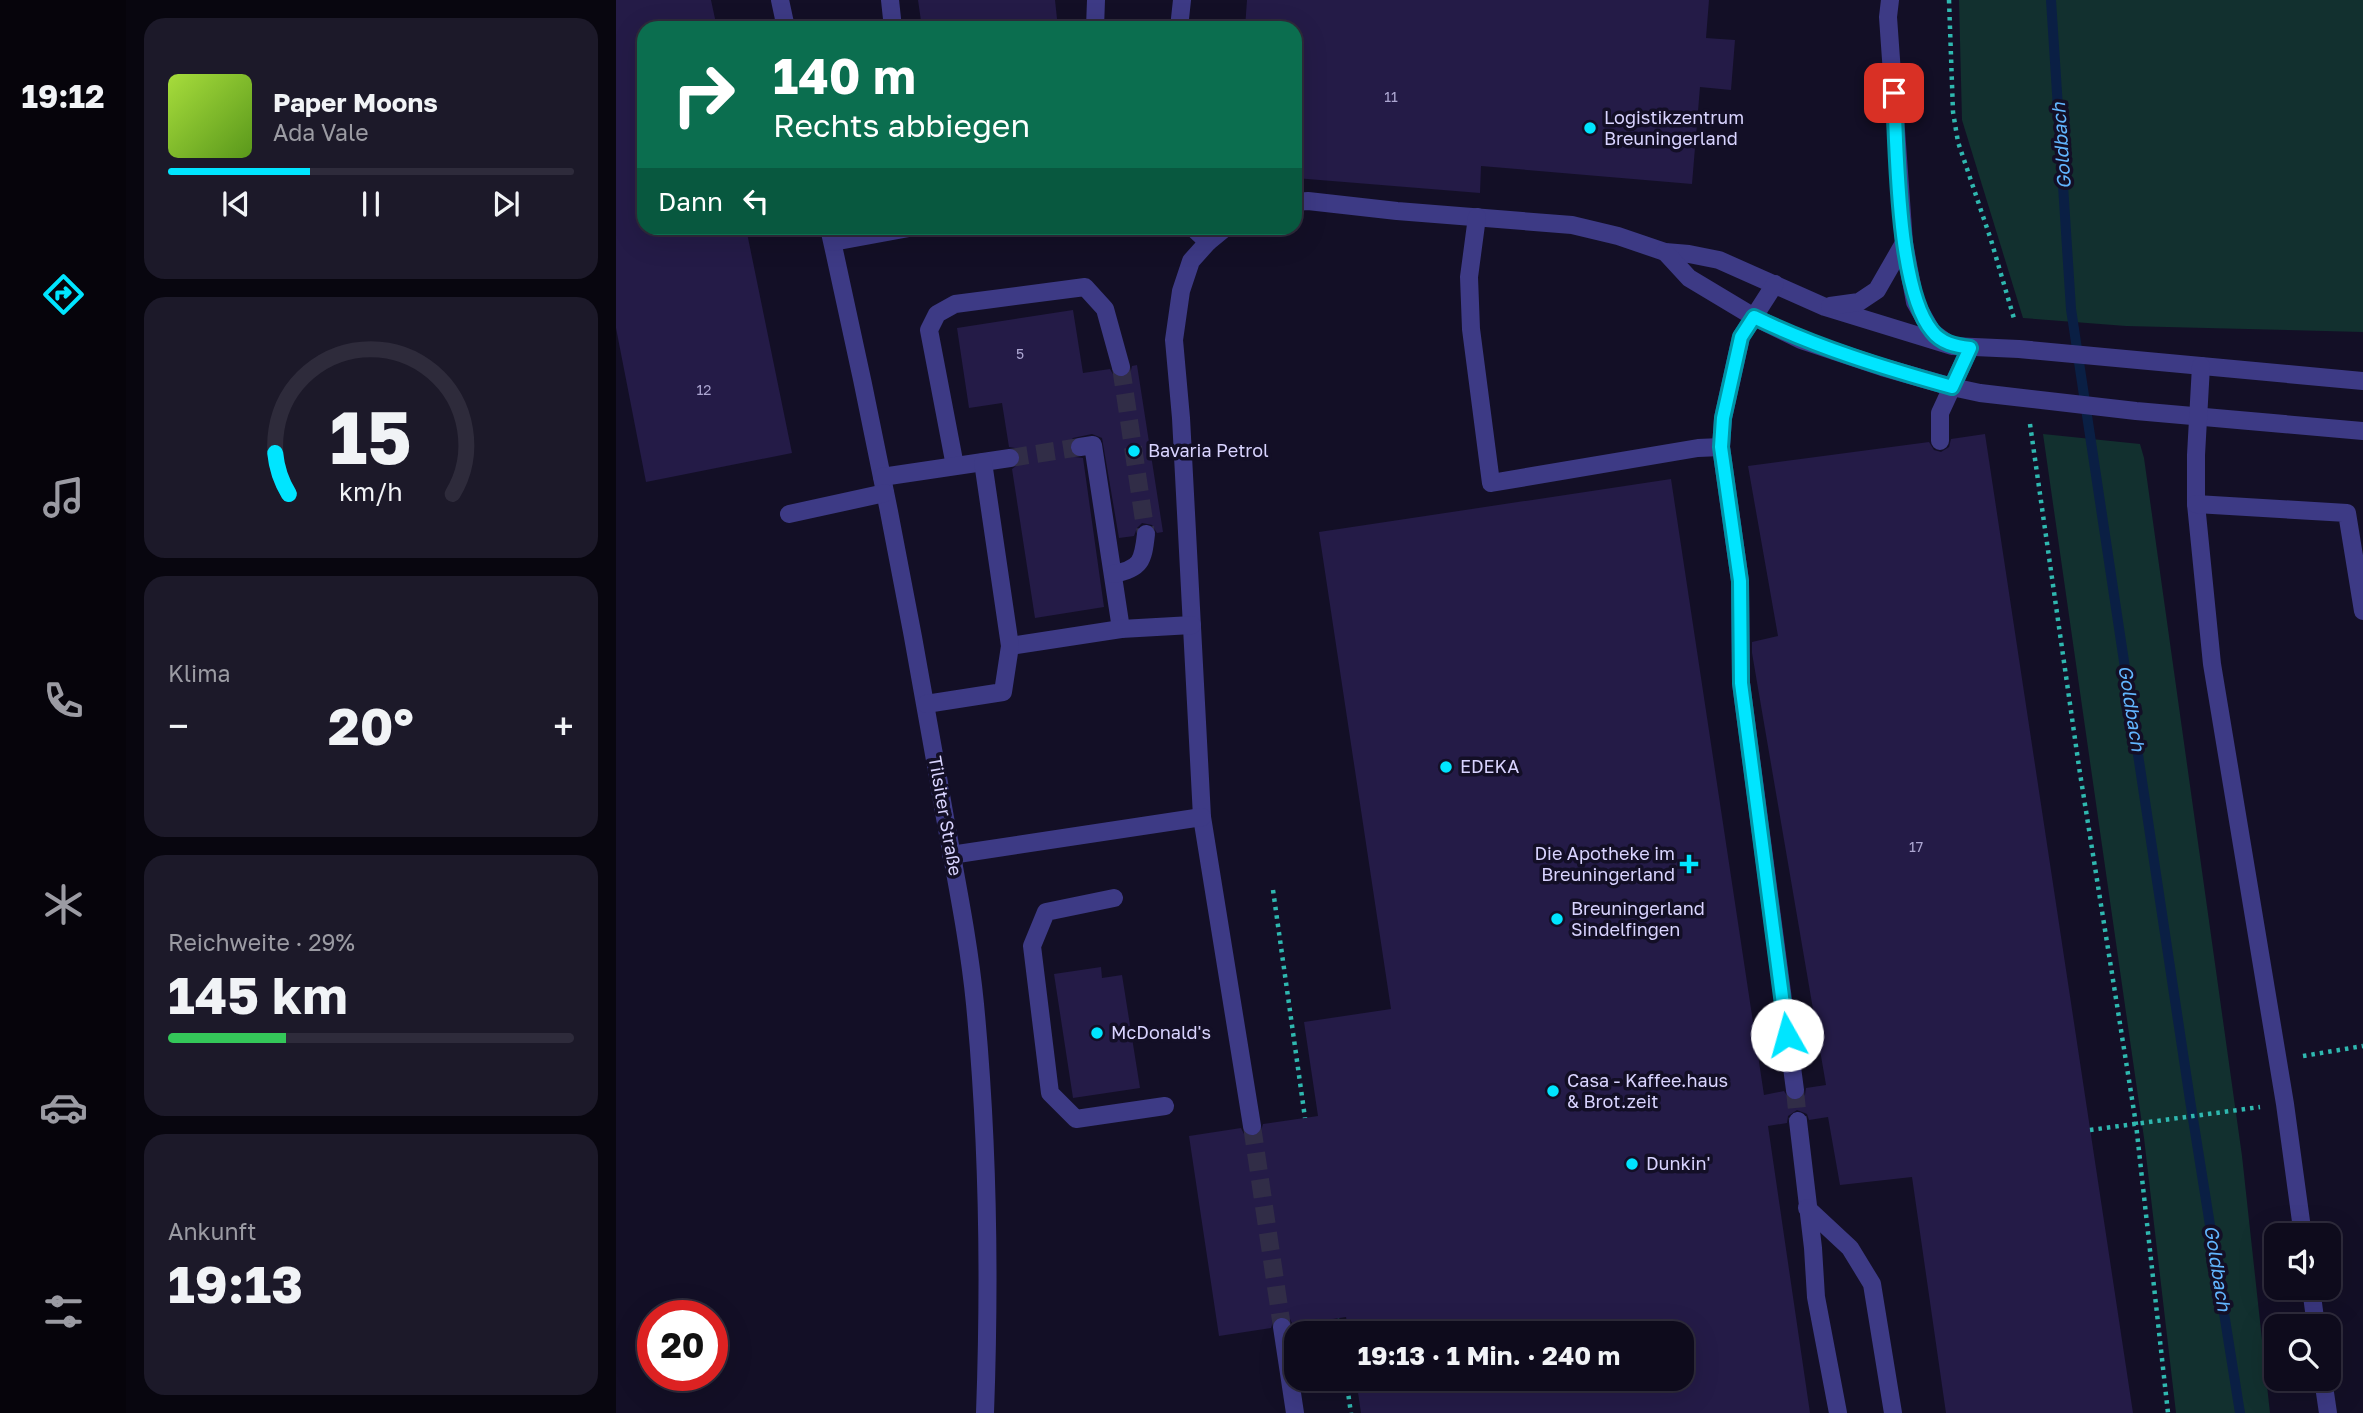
<!DOCTYPE html>
<html lang="de">
<head>
<meta charset="utf-8">
<style>
  :root { --surface:#0e0b1c; --page:#1c1929; --text:#f1f3f6; --muted:#9b9ba3; --line:#2e2b3b; --accent:#00e5ff }
  body { margin:0; font-family:"Golos Text",sans-serif; background:var(--page); color:var(--text); height:100vh; display:flex; flex-direction:column; font-size:26px; white-space:nowrap }
  * { box-sizing:border-box; margin:0 }
  p { font-size:23px; color:var(--muted) }
  .icon { flex:none; width:38px; height:38px; fill:none; stroke:currentColor; stroke-width:2; stroke-linecap:round; stroke-linejoin:round }
  .map { position:relative; flex:1; overflow:hidden }
  .drawer { display:flex; flex-direction:column; gap:18px; padding:18px; background:#08060f; width:490px }
  .drawer>* { flex:none }
  .top-card { position:absolute; left:21px; top:21px; width:665px; height:214px; border-radius:21px; box-shadow:0 7px 28px #0002,0 0 0 2px var(--line); background:#0b6e4f; color:#fff; overflow:hidden }
  .tools { position:absolute; left:1648px; top:1223px; display:grid; gap:14px }
  .tools a { display:grid; place-items:center; width:77px; height:77px; border-radius:14px; background:var(--surface); box-shadow:0 7px 28px #0002,0 0 0 2px var(--line); font-size:35px }
  .speed { position:absolute; left:21px; top:1300px; display:flex; gap:14px; font-size:35px; font-weight:700; text-align:center }
  .speed>* { display:grid; place-content:center; width:91px; height:91px; border-radius:50%; background:var(--surface); box-shadow:0 7px 28px #0002,0 0 0 2px var(--line); line-height:1 }
  .speed .limit { border:10px solid #d22; background:#fff; color:#111 }
  .pin { position:absolute; display:grid; place-items:center; width:60px; height:60px; color:#fff; margin:-30px; border-radius:14px; box-shadow:0 4px 10px #0006 }
  .me { position:absolute; width:77px; margin:-38px; rotate:353deg; stroke-linejoin:round; filter:drop-shadow(0 0 5px #0008) }
  .turn { display:flex; align-items:center; gap:24px; height:147px; padding:0 21px; font-size:32px }
  .turn .icon { width:91px; height:91px; stroke-width:2.5 }
  .turn b { display:block; font-size:49px; line-height:60px }
  .then { display:flex; align-items:center; height:66px; padding:0 21px; background:#0003; gap:14px; font-size:26px }
  .big { font-size:52px; font-weight:700; line-height:1.1 }
  .drawer .tile { flex:1; display:flex; flex-direction:column; justify-content:center; gap:10px; min-width:0; padding:0 24px; border-radius:21px; background:var(--page) }
  .drawer .dial { align-items:center; gap:0 }
  .dial svg { height:182px; overflow:visible; fill:none; stroke:var(--line); stroke-width:7; stroke-linecap:round; text-anchor:middle }
  .dial text { fill:var(--text); stroke:none }
  .song { display:flex; align-items:center; gap:21px }
  .cover { width:84px; height:84px; border-radius:10px; background:linear-gradient(135deg,hsl(80 70% 55%),hsl(90 70% 35%)) }
  .played { height:7px; border-radius:4px; background:linear-gradient(90deg,var(--accent) 35%,var(--line) 35%) }
  .keys { display:flex; justify-content:space-around; direction:ltr }
  .heat { display:flex; justify-content:space-between; align-items:center; font-size:38px; direction:ltr }
  .charge { height:10px; border-radius:5px; background:linear-gradient(90deg,#34c759 29%,var(--line) 0) }
  .trip { position:absolute; left:668px; top:1321px; width:410px; height:70px; border-radius:21px; background:var(--surface); box-shadow:0 7px 28px #0002,0 0 0 2px var(--line); font-weight:700; line-height:70px; text-align:center }
  main { display:flex; flex:1; min-height:0 }
  .tab-bar { display:flex; flex-direction:column; width:126px; justify-content:space-around; align-items:center; background:#06040b; color:var(--muted) }
  .tab-bar .icon { width:49px; height:49px }
  .tab-bar .current { color:var(--accent) }
  .tab-bar b { font-size:32px; color:var(--text) }
  .map>svg:first-child { display:block }
</style>
</head>
<body>
<main>
<nav class="tab-bar">
<b>19:12</b>
<svg class="icon current" aria-label="directions" viewBox="0 0 24 24"><path d="M12 3l9 9-9 9-9-9zM9 14v-3h6M13 9l2 2-2 2"/></svg>
<svg class="icon" aria-label="music" viewBox="0 0 24 24"><path d="M9 18V5l10-2v13"/><circle cx="6" cy="18" r="3"/><circle cx="16" cy="16" r="3"/></svg>
<svg class="icon" aria-label="phone" viewBox="0 0 24 24"><path d="M5 4h4l2 5-3 2q2 4 5 5l2-3 5 2v4C11 20 4 13 5 4z"/></svg>
<svg class="icon" aria-label="climate" viewBox="0 0 24 24"><path d="M12 3v18M4 7l16 10M4 17L20 7"/></svg>
<svg class="icon" aria-label="car" viewBox="0 0 24 24"><path d="M5 17H2v-5l4-1 3-4h7l3 4 3 1v5h-3M9 17h6M6 11h13"/><circle cx="7" cy="17" r="2"/><circle cx="17" cy="17" r="2"/></svg>
<svg class="icon" aria-label="filters" viewBox="0 0 24 24"><path d="M4 7h16M4 17h16"/><circle cx="9" cy="7" r="2"/><circle cx="15" cy="17" r="2"/></svg>
</nav>
<section class="drawer">
<div class="tile">
<div class="song"><i class="cover"></i><div><b>Paper Moons</b><p>Ada Vale</p></div></div>
<div class="played"></div>
<div class="keys"><svg class="icon" aria-label="previous" viewBox="0 0 24 24"><path d="M18 5L8 12l10 7zM5 5v14"/></svg><svg class="icon" aria-label="pause" viewBox="0 0 24 24"><path d="M8 5v14M16 5v14"/></svg><svg class="icon" aria-label="next" viewBox="0 0 24 24"><path d="M6 5l10 7-10 7zM19 5v14"/></svg></div>
</div>
<div class="tile dial"><svg viewBox="0 0 100 80">
<path d="M14 69A42 42 0 1 1 86 69"/>
<path d="M14 69A42 42 0 0 1 8 51" stroke="#00e5ff"/>
<text x="50" y="56" font-size="32" font-weight="700">15</text>
<text x="50" y="72" font-size="11">km/h</text>
</svg></div>
<div class="tile"><p>Klima</p>
<div class="heat"><a>−</a><b class="big">20°</b><a>+</a></div>
</div>
<div class="tile"><p>Reichweite · 29%</p><b class="big">145 km</b><div class="charge"></div></div>
<div class="tile"><p>Ankunft</p><b class="big">19:13</b></div>
</section>
<div class="map">
<svg width="1747" height="1413" viewBox="0 0 1747 1413">
  <rect width="100%" height="100%" fill="#130f26"/>
  <g fill="#12302f">
    <path d="M1343,0H1747V332L1510,326L1407,318L1346,120Z"/>
    <path d="M1427,434L1524,444L1528,458L1626,1156L1654,1413H1560L1528,1138Z"/>
  </g>
  <g fill="none" stroke-linecap="round" stroke-linejoin="round">
    <path stroke="#0a1f44" stroke-width="10" d="M1435,0L1455,309L1574,1100L1624,1413"/>
  </g>
  <g fill="#241b47">
    <path d="M0,0H95L101,28H28V228H130L176,453L30,482L0,328Z"/>
    <path d="M302,0H439L442,28H306Z"/>
    <path d="M631,0H1093L1090,38L1119,40L1115,90L1084,87L1076,184L865,166L864,193L679,178V28H629Z"/>
    <path d="M457,310L467,373L494,369L498,376L507,378L514,374L516,366L521,365L547,532L541,533L536,525L526,523L521,528L518,536L503,538L486,438L476,434L457,438L454,442L453,449L459,457L467,458L488,607L419,618L396,469L404,463L405,456L399,448L393,447L386,403L353,408L341,328Z"/>
    <path d="M1369,434L1517,1413H1330L1296,1177L1224,1185L1212,1117L1193,1120L1191,1114L1181,1110L1172,1116L1171,1123L1152,1126L1194,1413H745L740,1379H1066V1334H733L730,1317L677,1325L674,1319L665,1316L658,1319L655,1328L603,1336L573,1136L625,1128L628,1134L637,1137L644,1134L647,1124L702,1116L688,1022L775,1009L703,532L1055,479L1148,1095L1168,1091L1174,1100L1181,1101L1189,1095L1190,1088L1210,1085L1136,653V642L1162,636L1132,466L1313,442L1318,450L1325,452L1333,447L1335,439Z"/>
    <path d="M485,967L486,978L506,975L524,1088L457,1098L438,974Z"/>
  </g>
  <g fill="none" stroke-linecap="round" stroke-linejoin="round">
    <g stroke="#312d47" stroke-width="18" stroke-dasharray="18 9" stroke-linecap="butt">
      <path d="M505,367L530,534"/>
      <path d="M394,458L464,447"/>
      <path d="M1179,1090L1182,1121"/>
      <path d="M636,1126L666,1327"/>
    </g>
    <g stroke="#2fb8b0" stroke-width="4.5" stroke-dasharray="3.5 5" stroke-linecap="butt">
      <path d="M1333,0L1337,112L1342,142L1375,240L1399,322"/>
      <path d="M1414,424L1463,767L1520,1124L1552,1413"/>
      <path d="M657,890L689,1118"/>
      <path d="M1687,1056L1747,1046"/>
      <path d="M1474,1130L1644,1107"/>
      <path d="M721,1319L723,1334"/>
      <path d="M730,1379L735,1413"/>
    </g>
    <g stroke="#3d3a85" stroke-width="18">
      <path d="M164,0L170,28"/>
      <path d="M274,0L277,28"/>
      <path d="M1274,0L1272,17L1288,243L1299,302L1316,332L1330,342"/>
      <path d="M479,28L480,0"/>
      <path d="M563,28L566,0"/>
      <path d="M679,202L692,201L781,211L956,225L1002,236L1049,252L1073,254L1103,260L1209,307L1336,346L1403,349L1747,381"/>
      <path d="M861,217L853,277L855,329L875,483L1082,448L1105,447"/>
      <path d="M213,228C255,414 292,601 324,789C336,861 352,932 359,1004C372,1139 374,1277 369,1413"/>
      <path d="M577,228L592,242"/>
      <path d="M609,228L592,242L575,261L565,291L558,340L565,418L586,817L636,1126"/>
      <path d="M217,242L293,228"/>
      <path d="M1049,252L1073,278L1138,317L1185,340L1266,367L1336,387L1364,393L1520,411L1747,431"/>
      <path d="M1159,284L1125,337L1107,418L1105,447L1124,581L1125,683L1179,1090"/>
      <path d="M1214,306L1243,302L1261,290L1288,243"/>
      <path d="M1585,366L1580,455V504L1596,664L1669,1104L1687,1236"/>
      <path d="M1324,441V413L1354,348"/>
      <path d="M464,447L477,445L505,629"/>
      <path d="M339,466L313,330L321,314L339,304L469,287L489,309L505,367"/>
      <path d="M266,477L394,458"/>
      <path d="M1580,504L1731,513L1747,611"/>
      <path d="M173,514L269,493"/>
      <path d="M497,574C525,569 527,561 530,534"/>
      <path d="M394,646L505,629L576,625"/>
      <path d="M310,704L387,692L394,646L367,462"/>
      <path d="M335,855L586,817"/>
      <path d="M498,898L430,912L416,946L434,1093L460,1119L549,1106"/>
      <path d="M1182,1121L1197,1248L1200,1297L1222,1413"/>
      <path d="M1191,1208L1234,1248L1256,1284L1277,1413"/>
      <path d="M1695,1288L1700,1326"/>
      <path d="M666,1327L679,1413"/>
      <path d="M1707,1379L1712,1413"/>
    </g>
  </g>
  <g fill="none" stroke-linecap="round" stroke-linejoin="round">
    <g stroke="#0095a6" stroke-width="18">
      <path id="route" d="M1171,1035L1125,683L1124,581L1105,447L1107,418L1125,337L1138,317C1202,348 1268,368 1336,387L1354,348C1339,346 1325,343 1316,331C1281,289 1281,149 1278,93"/>
    </g>
    <use href="#route" stroke="#00e5ff" stroke-width="12"/>
  </g>
  <g fill="#00e5ff" stroke="#130f26" stroke-width="2.5">
    <circle cx="974" cy="128" r="7"/>
    <circle cx="518" cy="451" r="7"/>
    <circle cx="830" cy="767" r="7"/>
    <path d="M1069.5 853.5h7v7h7v7h-7v7h-7v-7h-7v-7h7z"/>
    <circle cx="941" cy="919" r="7"/>
    <circle cx="481" cy="1033" r="7"/>
    <circle cx="937" cy="1091" r="7"/>
    <circle cx="1016" cy="1164" r="7"/>
  </g>
  <g text-anchor="middle" stroke-width="7" stroke-linejoin="round" paint-order="stroke">
    <g font-size="14" fill="#aca6d1">
      <text x="775" y="102">11</text>
      <text x="404" y="359">5</text>
      <text x="88" y="395">12</text>
      <text x="1300" y="852">17</text>
    </g>
    <g font-size="18" fill="#d9d4ff" stroke="#130f26" text-anchor="start">
      <text x="988" y="124">Logistikzentrum<tspan x="988" dy="21">Breuningerland</tspan></text>
      <text x="532" y="457">Bavaria Petrol</text>
      <text x="844" y="773">EDEKA</text>
      <text x="1059" y="860" text-anchor="end">Die Apotheke im<tspan x="1059" dy="21">Breuningerland</tspan></text>
      <text x="955" y="915">Breuningerland<tspan x="955" dy="21">Sindelfingen</tspan></text>
      <text x="495" y="1039">McDonald's</text>
      <text x="951" y="1087">Casa - Kaffee.haus<tspan x="951" dy="21">&amp; Brot.zeit</tspan></text>
      <text x="1030" y="1170">Dunkin'</text>
    </g>
    <g font-size="18" fill="#d9d4ff" stroke="#130f26">
      <text transform="translate(329 816) rotate(80)" y="6">Tilsiter Straße</text>
    </g>
    <g font-size="19" font-style="italic" fill="#62b6ff" stroke="#130f26">
      <text transform="translate(1445 146) rotate(-94)" y="7">Goldbach</text>
      <text transform="translate(1516 708) rotate(81)" y="7">Goldbach</text>
      <text transform="translate(1602 1268) rotate(81)" y="7">Goldbach</text>
    </g>
  </g>
</svg>
<div class="tools">
<a><svg class="icon" aria-label="sound" viewBox="0 0 24 24"><path d="M4 9h4l5-4v14l-5-4H4zM17 9q2 3 0 6"/></svg></a>
<a><svg class="icon" aria-label="search" viewBox="0 0 24 24"><circle cx="10" cy="10" r="6"/><path d="M15 15l6 6"/></svg></a>
</div>
<div class="speed"><div class="limit">20</div></div>
<div class="pin" style="left:1278px;top:93px;background:#d93025"><svg class="icon" aria-label="arrive" viewBox="0 0 24 24"><path d="M6 21V4h12l-3 4 3 4H6"/></svg></div>
<svg class="me" style="left:1171px;top:1035px" viewBox="-20 -20 40 40"><circle r="19" fill="#fff"/><path d="M0-13L10 11 0 6-10 11z" fill="#00e5ff"/></svg>
<div class="trip">19:13 · 1 Min. · 240 m</div>
<div class="top-card">
<div class="turn"><svg class="icon" aria-label="right" viewBox="0 0 24 24"><path d="M7 20v-9h11M14 6l5 5-5 5"/></svg><div><b>140 m</b>Rechts abbiegen</div></div>
<div class="then">Dann<svg class="icon" aria-label="left" viewBox="0 0 24 24"><path d="M17 20v-9H6M10 6l-5 5 5 5"/></svg></div>
</div>
</div>
</main>
</body>
</html>
